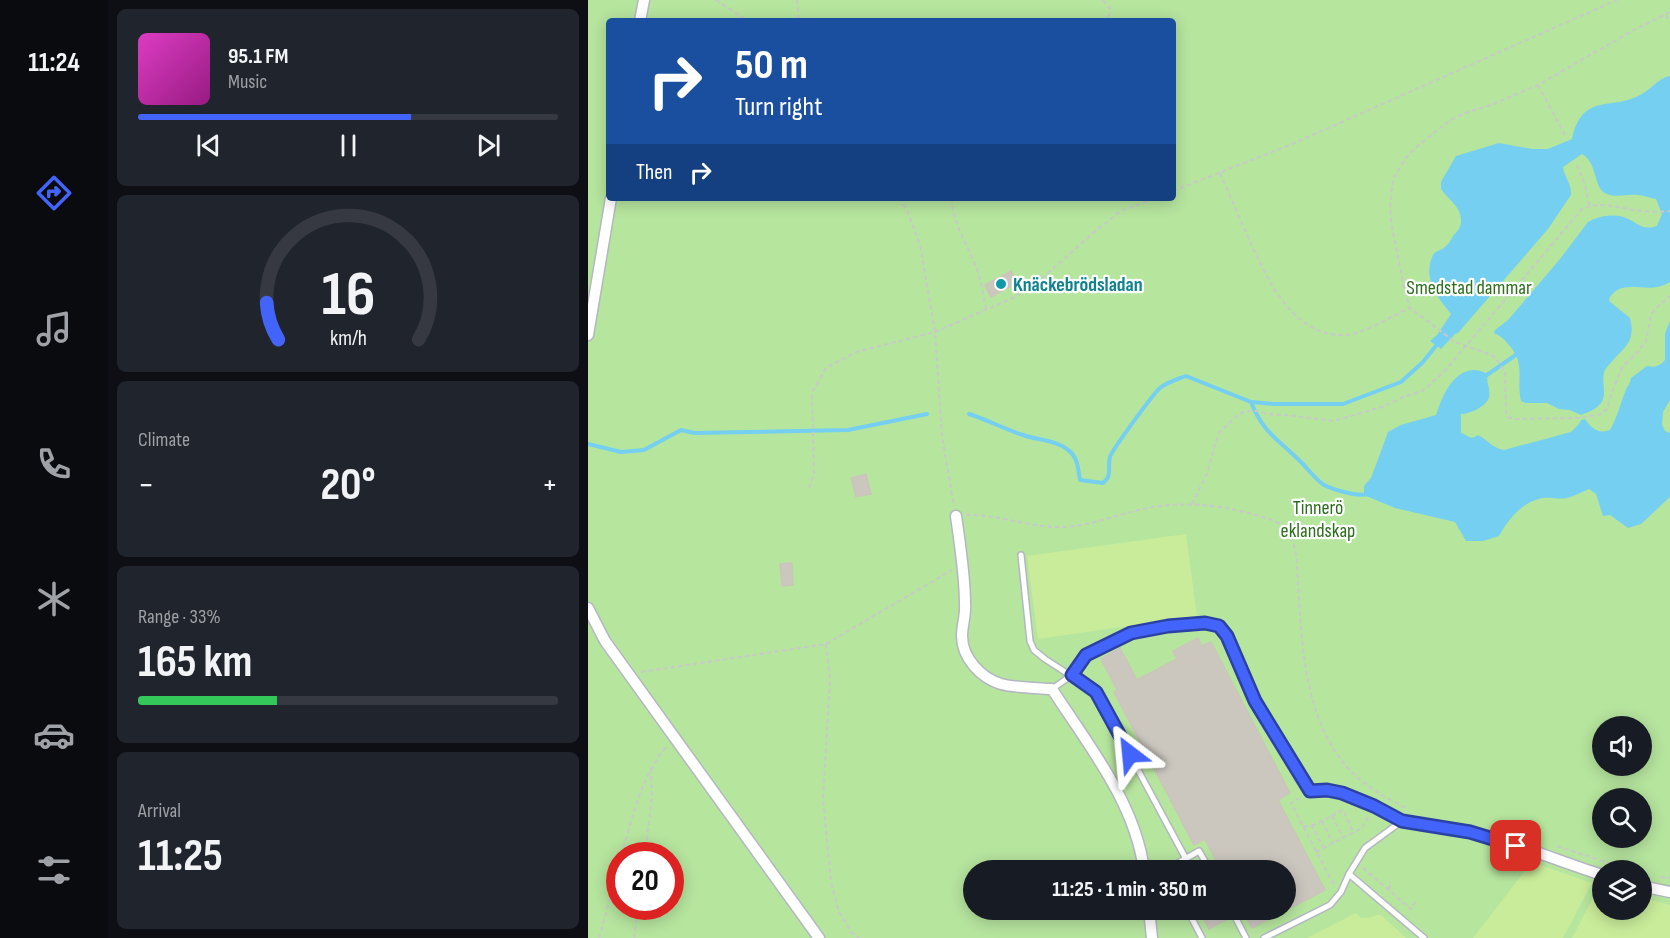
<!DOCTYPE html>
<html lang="en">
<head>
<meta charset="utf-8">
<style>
  :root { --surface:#171b24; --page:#20242c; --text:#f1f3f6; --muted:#9ea1a6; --line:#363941; --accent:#4264fb }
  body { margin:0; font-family:"Sofia Sans Condensed",sans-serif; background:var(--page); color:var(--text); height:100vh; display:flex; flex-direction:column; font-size:22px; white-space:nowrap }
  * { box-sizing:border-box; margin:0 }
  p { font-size:20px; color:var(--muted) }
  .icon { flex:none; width:33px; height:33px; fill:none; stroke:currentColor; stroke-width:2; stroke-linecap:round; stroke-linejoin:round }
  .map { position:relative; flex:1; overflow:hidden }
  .details { display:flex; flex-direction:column; gap:9px; padding:9px; background:#0d0f14; width:480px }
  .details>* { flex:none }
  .top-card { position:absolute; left:18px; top:18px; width:570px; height:183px; border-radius:6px; box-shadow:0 3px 15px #0003; background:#1a4fa0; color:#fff; overflow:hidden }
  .fabs { position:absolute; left:1004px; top:716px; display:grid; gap:12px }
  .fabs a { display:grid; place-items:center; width:60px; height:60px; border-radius:50%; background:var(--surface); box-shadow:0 3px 15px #0003; font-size:30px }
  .speed { position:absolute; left:18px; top:842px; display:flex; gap:12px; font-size:30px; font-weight:700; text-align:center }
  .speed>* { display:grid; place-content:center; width:78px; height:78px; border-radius:50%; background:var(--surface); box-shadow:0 3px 15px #0003; line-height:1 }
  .speed .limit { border:9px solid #d22; background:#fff; color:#111 }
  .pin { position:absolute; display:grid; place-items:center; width:51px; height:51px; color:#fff; margin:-26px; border-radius:12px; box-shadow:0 3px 9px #0006 }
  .me { position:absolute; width:66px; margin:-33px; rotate:331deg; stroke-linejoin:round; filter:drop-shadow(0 0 4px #0008) }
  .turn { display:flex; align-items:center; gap:21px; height:126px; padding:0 30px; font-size:27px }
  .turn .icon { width:78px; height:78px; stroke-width:2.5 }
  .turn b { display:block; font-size:42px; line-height:51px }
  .then { display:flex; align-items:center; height:57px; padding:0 30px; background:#0003; gap:12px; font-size:22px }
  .big { font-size:45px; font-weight:700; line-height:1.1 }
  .details .card { flex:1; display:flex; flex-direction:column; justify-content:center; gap:9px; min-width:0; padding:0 21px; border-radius:9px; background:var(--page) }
  .details .dial { align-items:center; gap:0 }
  .dial svg { height:156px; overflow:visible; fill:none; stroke:var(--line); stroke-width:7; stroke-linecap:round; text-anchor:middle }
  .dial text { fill:var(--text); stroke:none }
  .song { display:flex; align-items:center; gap:18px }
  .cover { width:72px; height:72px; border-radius:9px; background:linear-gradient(135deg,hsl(310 70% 55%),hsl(310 70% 35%)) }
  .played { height:6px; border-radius:3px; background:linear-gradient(90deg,var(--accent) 65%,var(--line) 65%) }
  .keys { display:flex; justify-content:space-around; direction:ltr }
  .heat { display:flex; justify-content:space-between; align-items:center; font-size:33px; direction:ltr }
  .charge { height:9px; border-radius:4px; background:linear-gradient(90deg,#34c759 33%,var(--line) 0) }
  .trip { position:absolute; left:375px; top:860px; width:333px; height:60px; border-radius:30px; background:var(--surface); box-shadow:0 3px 15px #0003; font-weight:700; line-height:60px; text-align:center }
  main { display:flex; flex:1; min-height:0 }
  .menu { display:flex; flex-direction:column; width:108px; justify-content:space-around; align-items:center; background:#090b0e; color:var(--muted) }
  .menu .icon { width:42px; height:42px }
  .menu .selected { color:var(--accent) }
  .menu b { font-size:27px; color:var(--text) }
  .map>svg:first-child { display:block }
</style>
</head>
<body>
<main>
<nav class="menu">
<b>11:24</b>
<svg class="icon selected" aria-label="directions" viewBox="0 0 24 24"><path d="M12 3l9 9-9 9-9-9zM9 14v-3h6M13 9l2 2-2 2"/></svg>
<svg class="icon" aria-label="music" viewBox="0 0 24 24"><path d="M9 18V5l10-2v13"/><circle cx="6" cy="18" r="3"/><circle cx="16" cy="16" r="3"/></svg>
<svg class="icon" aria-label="phone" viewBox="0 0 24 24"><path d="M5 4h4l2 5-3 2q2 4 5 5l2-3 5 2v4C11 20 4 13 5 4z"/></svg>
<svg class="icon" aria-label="climate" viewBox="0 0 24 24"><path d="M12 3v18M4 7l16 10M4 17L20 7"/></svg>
<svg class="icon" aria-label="car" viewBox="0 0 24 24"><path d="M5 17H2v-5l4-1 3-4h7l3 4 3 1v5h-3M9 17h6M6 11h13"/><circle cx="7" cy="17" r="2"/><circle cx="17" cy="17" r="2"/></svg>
<svg class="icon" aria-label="filters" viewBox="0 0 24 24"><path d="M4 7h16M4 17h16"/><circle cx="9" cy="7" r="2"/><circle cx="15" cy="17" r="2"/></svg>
</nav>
<section class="details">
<div class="card">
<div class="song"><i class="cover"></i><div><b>95.1 FM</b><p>Music</p></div></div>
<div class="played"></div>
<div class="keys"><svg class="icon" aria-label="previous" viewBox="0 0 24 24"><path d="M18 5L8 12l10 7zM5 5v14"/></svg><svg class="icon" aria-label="pause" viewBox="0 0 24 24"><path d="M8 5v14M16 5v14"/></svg><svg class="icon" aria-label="next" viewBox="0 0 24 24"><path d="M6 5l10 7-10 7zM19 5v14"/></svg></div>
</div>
<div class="card dial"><svg viewBox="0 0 100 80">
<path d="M14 69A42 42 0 1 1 86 69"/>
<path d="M14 69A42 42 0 0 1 8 50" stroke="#4264fb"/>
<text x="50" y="56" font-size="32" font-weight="700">16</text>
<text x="50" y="72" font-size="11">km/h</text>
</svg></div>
<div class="card"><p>Climate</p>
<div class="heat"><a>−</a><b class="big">20°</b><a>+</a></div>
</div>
<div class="card"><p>Range · 33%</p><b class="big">165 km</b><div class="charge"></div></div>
<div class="card"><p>Arrival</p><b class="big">11:25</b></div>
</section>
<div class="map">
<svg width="1082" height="938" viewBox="0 0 1082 938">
  <rect width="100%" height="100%" fill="#efe9e1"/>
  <path fill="#b6e59e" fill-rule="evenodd" d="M0,0H1082V938H0ZM21,21H585V198H21ZM1014,726H1053V765H1014ZM1014,798H1053V837H1014ZM32,855H82V906H32ZM386,870H698V909H386ZM1014,870H1053V909H1014Z"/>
  <g fill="#c9ec9a">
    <path d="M598,534L609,616L450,639L439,556Z"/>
    <path d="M944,862L1004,883L975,938H885Z"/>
    <path d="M1011,886L1014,887V909H1053V897L1082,905V938H984Z"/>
    <path d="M768,913L773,918H780L792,914L818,938H719Z"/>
  </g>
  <g fill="#75cff0">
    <path d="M1082,76V282C1064,294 1045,282 1029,290C1026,292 1024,295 1022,297L1021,301L1042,318C1047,339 1040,345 1026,359C1023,363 1019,366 1017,370C1012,380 1020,394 1013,403C1009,409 1000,412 993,415L982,410L971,409L959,403H938L933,401C928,380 938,363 921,345C916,339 913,336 906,333L907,330L920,320L972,259L1000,222C1010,216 1027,213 1038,218C1051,223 1053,231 1069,226L1074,214L1068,199C1062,198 1055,195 1049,195C1040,194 1028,198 1019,194C1004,188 1011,164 994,154L975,167C976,177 984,184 983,195L960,229L870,333L867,334L853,349L842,341L849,335L863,314C849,297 834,278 845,255C848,250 853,251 857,247C860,245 863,240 865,236C869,232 874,226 873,220C873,207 860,199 853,189V182L868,156L911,143L944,149H960L984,139C995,91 1023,112 1054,94C1064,88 1071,78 1082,76Z"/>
    <path d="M1082,321V400L1075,412L1074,425L1077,431L1082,433V497L1053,524L1040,528L1022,515L1015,516L1008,494L1001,489C993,492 987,496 979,498C970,500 960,496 951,499C932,504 920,520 911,536L895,541H878L867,522L807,508L776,495V486L783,478L800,432L813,425L848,415C854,398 863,372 885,370C889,370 896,371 898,374C900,377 899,381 900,384C901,388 902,393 901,398C897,407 882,414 873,414V433C880,435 882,441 890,435C900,440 904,448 916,450L983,432L991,424L993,420L997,419C1004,429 1010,434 1022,430C1029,418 1032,405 1037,392C1039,386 1042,385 1043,378L1059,366C1067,368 1072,366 1077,360V334Z"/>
  </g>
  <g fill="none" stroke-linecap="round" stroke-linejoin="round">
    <g stroke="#75cff0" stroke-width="4">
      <path d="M896,377L932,352"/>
      <path d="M663,402C675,433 691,440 713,462C720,469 727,479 736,485C746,490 770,497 781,494"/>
      <path d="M381,414C400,420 416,429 435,435C449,440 468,440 480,450C490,457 490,469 492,480L515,483C525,475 519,468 522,457C524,450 565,394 572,388C579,382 590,379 598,376L663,402L686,404H755L813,382L835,362L851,342"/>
      <path d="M0,444L33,452L56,450L93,430L106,433L260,430L339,414"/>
    </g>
  </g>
  <g fill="#cbc7bf" stroke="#cbc5ba" stroke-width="1.5">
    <path d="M423,271L429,283L403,297L397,285Z"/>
    <path d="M278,474L283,494L268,497L263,478Z"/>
    <path d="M204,563L205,585L194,586L192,564Z"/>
    <path d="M610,638L614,646L623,642L702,793L690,800L737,890L664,928L655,911L651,914L648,909H698V870H627L624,863L628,861L617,839L606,845L526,692L529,690L513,659L532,648L549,680L589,659L585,651Z"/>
    <path d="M611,909H638L642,918L621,929Z"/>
  </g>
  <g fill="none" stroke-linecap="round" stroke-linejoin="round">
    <g stroke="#b4b7c1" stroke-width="8">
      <g id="service">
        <path d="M433,555L442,641L446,650L457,659L508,692L598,859"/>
        <path d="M464,689L484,675L498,655L543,633L580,626L617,623L631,626L639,636L667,701L722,791"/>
        <path d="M591,870L590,863L611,851L622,870"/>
        <path d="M761,874L836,938"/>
        <path d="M599,909L614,938"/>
        <path d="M643,909L658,938"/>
        <path d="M676,938L742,905L753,892L761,874L777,848L814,821"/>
      </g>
    </g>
    <g stroke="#b4b7c1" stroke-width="13">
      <g id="minor">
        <path d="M52,21L56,0"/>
        <path d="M0,335L23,198"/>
        <path d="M368,516C372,545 377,575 377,604C378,615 374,625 374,636C374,658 393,678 413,684C428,688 447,688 464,689C500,745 547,802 556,870"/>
        <path d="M0,608L17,641L231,938"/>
        <path d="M722,791C763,787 779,807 813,820C833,828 864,828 886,833C930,844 971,861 1014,875"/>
        <path d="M1053,886L1082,892"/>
        <path d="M561,909L564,938"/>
      </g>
    </g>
    <g stroke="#c9c9c9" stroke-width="2" stroke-dasharray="4.5 3" stroke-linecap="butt">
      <path d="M128,0L160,21"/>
      <path d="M209,0L211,21"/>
      <path d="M515,0L522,9L520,21"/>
      <path d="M1082,12L1046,30L950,85L903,105L877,113L861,121L827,148L818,158L805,179L802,208L804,227L817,291L822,308L867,342L906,356L917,372L918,412L920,417L926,419L992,418L1014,414L1019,409L1026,386L1035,366L1049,353L1058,341L1063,315L1068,308L1082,296"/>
      <path d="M1078,15L1082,22"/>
      <path d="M950,85L977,135"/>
      <path d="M989,165L997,184L1001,205"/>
      <path d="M632,173C641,193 649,213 658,232C676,273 703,338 758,335C775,334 806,315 822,308"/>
      <path d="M585,191L702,145L1029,0"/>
      <path d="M311,198L319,210L332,245L347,332L354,436L366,506"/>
      <path d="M364,198C364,222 378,242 387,264C393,278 395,294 398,309"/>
      <path d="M221,488L226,474L224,393L238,368L268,352L347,332L427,297L450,282L511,228L533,211L568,198"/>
      <path d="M604,504L619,474L628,441L632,432L651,414L658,411H671L679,414L707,416L746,421L797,406L813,398L834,391L855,373L994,209C1014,200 1033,209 1054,211C1063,212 1072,212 1082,211"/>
      <path d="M378,515C410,514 442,528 474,527C502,526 528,515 555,509C592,501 628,504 664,514C692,522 701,523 708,553C714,625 710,708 758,766C775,785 796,797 818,808"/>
      <path d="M238,644L242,679L235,799L243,882L251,912L264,933L271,938"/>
      <path d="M53,672L238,644L364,570"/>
      <path d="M712,798L703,803L747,887"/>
      <path d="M744,816L755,837"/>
      <path d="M734,821L745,843"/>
      <path d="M715,826H724L735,847"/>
      <path d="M724,826L755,810L766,833"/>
      <path d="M969,846L1042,870"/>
      <path d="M728,852L774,828L781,816"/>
      <path d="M34,855C44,818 53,776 79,746"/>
      <path d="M57,855L64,797L63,768"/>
      <path d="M775,868L823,909L828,901"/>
      <path d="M1073,877L1082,878"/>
      <path d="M800,889L803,885L802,882"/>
      <path d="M11,938L32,864"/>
      <path d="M46,938L50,906"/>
    </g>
    <use href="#service" stroke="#fff" stroke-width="5"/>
    <use href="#minor" stroke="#fff" stroke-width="10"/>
  </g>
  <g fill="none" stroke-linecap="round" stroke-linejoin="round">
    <g stroke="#2b41a3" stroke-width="15">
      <path id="route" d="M542,754L508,692L484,675L498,655L543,633L580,626L617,623L631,626L639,636L667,701L722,791L739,790L754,793L786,806L814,821L882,832L928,846"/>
    </g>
    <use href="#route" stroke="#4264fb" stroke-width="10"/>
  </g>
  <circle fill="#0f9aa8" stroke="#fff" stroke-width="2" cx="413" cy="284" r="6"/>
  <g text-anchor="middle" stroke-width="4.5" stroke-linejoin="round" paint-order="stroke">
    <g font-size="20" font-weight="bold" fill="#0d838f" stroke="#fff" text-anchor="start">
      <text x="425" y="291">Knäckebrödsladan</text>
    </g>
    <g font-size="20" fill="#2c6e1b" stroke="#fff">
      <text x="881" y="294">Smedstad dammar</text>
      <text x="730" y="514">Tinnerö<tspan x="730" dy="23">eklandskap</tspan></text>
    </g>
  </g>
</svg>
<div class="fabs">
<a><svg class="icon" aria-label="sound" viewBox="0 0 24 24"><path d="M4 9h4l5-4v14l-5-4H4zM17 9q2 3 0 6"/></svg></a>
<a><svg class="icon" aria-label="search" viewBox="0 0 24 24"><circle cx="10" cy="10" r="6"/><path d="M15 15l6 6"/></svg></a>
<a><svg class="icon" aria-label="layers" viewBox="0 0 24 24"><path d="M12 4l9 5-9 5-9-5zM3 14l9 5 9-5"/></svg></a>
</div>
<div class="speed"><div class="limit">20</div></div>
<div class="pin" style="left:928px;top:846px;background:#d93025"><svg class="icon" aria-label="arrive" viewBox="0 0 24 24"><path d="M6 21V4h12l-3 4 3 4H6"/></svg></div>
<svg class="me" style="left:542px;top:754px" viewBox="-20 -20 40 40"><path d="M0-17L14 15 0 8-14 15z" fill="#4264fb" stroke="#fff" stroke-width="4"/></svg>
<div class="trip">11:25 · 1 min · 350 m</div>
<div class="top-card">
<div class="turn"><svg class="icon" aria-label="right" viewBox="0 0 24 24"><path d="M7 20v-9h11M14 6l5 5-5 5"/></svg><div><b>50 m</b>Turn right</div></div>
<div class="then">Then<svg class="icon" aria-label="right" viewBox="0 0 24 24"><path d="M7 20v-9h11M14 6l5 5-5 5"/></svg></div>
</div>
</div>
</main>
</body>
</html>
